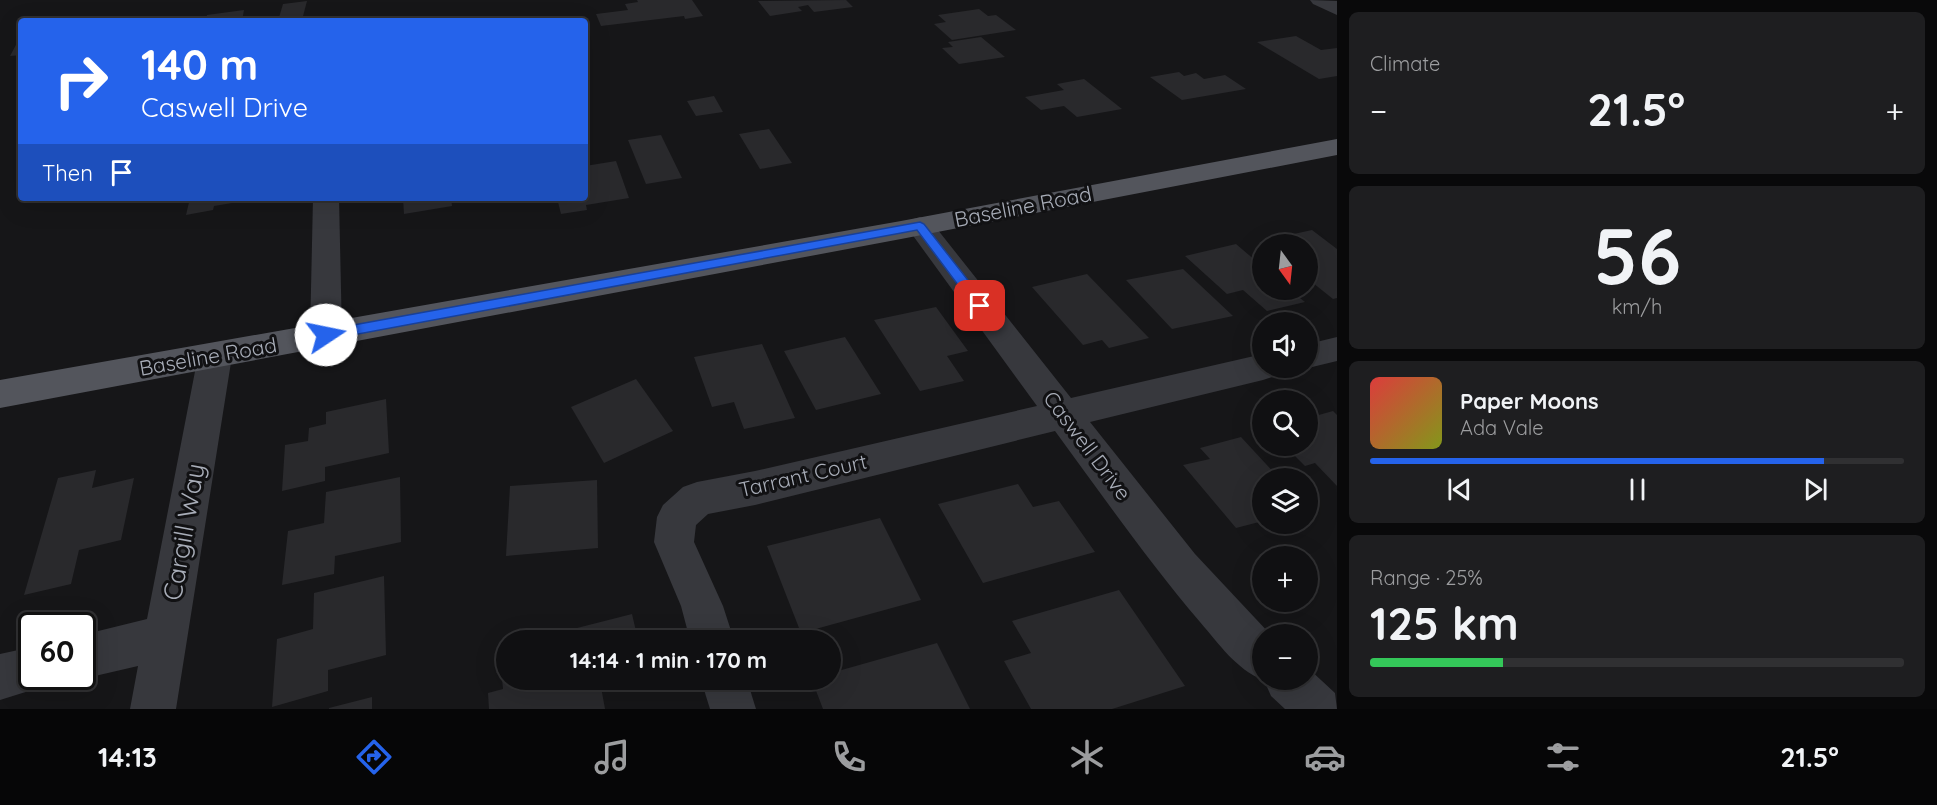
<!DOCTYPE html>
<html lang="en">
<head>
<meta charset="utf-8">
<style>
  :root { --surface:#101012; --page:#1e1e20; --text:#f1f3f6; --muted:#9c9d9f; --line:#303032; --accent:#2563eb }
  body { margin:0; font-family:Quicksand,sans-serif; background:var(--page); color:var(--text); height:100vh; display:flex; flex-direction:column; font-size:22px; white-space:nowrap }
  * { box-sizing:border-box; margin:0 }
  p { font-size:20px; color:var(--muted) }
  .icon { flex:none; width:33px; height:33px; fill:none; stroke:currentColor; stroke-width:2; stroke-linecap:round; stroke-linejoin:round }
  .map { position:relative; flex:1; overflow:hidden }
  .sheet { display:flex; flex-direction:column; gap:12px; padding:12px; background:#09090a; width:600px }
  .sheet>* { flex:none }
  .banner { position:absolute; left:18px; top:18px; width:570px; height:183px; border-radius:6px; box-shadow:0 6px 24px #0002,0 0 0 2px var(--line); background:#2563eb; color:#fff; overflow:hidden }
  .needle { width:39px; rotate:165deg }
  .fabs { position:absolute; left:1252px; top:234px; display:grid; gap:12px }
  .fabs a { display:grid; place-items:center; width:66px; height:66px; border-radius:50%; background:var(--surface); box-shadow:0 6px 24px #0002,0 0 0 2px var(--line); font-size:30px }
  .speed { position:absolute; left:18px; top:612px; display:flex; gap:12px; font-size:30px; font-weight:700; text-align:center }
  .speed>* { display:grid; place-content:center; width:78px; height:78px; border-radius:50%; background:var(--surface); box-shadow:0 6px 24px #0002,0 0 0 2px var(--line); line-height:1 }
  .speed .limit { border:3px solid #111; border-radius:9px; background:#fff; color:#111 }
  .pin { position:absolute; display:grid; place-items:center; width:51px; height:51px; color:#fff; margin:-26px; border-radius:12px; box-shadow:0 3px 9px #0006 }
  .me { position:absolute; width:66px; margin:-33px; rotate:79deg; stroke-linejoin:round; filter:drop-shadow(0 0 4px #0008) }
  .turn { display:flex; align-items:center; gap:21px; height:126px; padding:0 24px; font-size:27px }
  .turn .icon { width:78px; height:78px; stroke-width:2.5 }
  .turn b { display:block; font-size:42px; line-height:51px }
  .then { display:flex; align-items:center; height:57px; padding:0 24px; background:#0003; gap:12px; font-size:22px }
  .big { font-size:45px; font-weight:800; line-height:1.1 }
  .sheet .card { flex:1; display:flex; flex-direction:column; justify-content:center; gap:9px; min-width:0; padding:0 21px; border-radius:9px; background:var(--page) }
  .sheet .dial { align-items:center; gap:0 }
  .dial b { font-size:78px; line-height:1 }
  .song { display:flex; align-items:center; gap:18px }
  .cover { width:72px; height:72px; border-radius:9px; background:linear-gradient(135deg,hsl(0 70% 55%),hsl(70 70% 35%)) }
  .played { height:6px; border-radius:3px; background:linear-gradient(90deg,var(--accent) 85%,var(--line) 85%) }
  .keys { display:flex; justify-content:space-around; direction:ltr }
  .heat { display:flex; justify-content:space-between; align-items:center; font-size:33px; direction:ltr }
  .charge { height:9px; border-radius:4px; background:linear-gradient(90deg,#34c759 25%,var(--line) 0) }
  .trip { position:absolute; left:496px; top:630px; width:345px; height:60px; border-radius:30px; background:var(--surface); box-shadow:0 6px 24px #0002,0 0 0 2px var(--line); font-weight:800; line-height:60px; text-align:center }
  .dock { display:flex; height:96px; justify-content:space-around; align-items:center; background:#060607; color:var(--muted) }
  .dock .icon { width:42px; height:42px }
  .dock .on { color:var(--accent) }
  .dock b { font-size:27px; color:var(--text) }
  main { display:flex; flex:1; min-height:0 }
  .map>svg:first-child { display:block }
</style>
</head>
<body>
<main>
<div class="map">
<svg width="1337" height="709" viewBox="0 0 1337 709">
  <rect width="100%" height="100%" fill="#161618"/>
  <g fill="#29292c">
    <path d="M637,0H692L703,16L685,19L684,16L601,26L596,14L628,10L625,4L638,2Z"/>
    <path d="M846,0L853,7L814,12L808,5L798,7L802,11L770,16L758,1Z"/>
    <path d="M307,1L302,20L278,21L283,4Z"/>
    <path d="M979,9L988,16L996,15L1016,30L952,40L934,24L946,22L938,15Z"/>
    <path d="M244,10L242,21H206L207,15Z"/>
    <path d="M1296,36L1321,50L1337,48V76L1319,79L1257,42Z"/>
    <path d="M981,37L1005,57L959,64L942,48L953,47L948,42Z"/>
    <path d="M17,43H21V55L10,56Z"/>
    <path d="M1179,72L1184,76L1196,73L1204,79L1225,75L1246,89L1182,100L1150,77Z"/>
    <path d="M1084,79L1122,109L1077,117L1064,106L1041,110L1025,97L1064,90L1057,84Z"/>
    <path d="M714,96L723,112L696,116L687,101Z"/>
    <path d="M769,129L792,163L760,169L739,134Z"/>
    <path d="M661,135L682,178L646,184L628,140Z"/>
    <path d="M616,161L629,198L586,205L587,210L561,214L557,198H585V166Z"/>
    <path d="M190,198H245L244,201L214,206L213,210L186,215Z"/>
    <path d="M403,198H451L452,206L404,214Z"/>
    <path d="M1312,230L1337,249V298L1333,299L1308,279V244H1266L1262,241Z"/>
    <path d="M1236,244L1263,267V290H1290L1305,302L1267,311L1243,290L1227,294L1185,256Z"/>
    <path d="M1183,269L1233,316L1172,329L1126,280Z"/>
    <path d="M1087,274L1149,338L1109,348L1102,340L1083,345L1032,287Z"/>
    <path d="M936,307L968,351L947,356L964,381L920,391L874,320Z"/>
    <path d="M845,337L881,394L816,410L784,351Z"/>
    <path d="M762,344L795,418L744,429L734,402L712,407L694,357Z"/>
    <path d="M636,379L673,431L604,463L571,407Z"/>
    <path d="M386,399L389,453L325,467V481L282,491L285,445L308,441L309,428L326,424V412Z"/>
    <path d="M1333,411L1337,415V486L1315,463L1305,466L1285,446H1308V418Z"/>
    <path d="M1241,437L1279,478H1263V521L1236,528L1183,465L1210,459L1200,448Z"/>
    <path d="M96,470L92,488L134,478L121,540L79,550L71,584L24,595L58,478Z"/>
    <path d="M400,477L401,542L335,556L334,574L282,585L288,531L324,523L326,492Z"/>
    <path d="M597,480L598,548L506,556L510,486Z"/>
    <path d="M1018,484L1033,507L1059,501L1095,552L983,583L938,504Z"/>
    <path d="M880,518L921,600L801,633L767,546Z"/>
    <path d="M384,576L386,655L328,670V691L272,707L277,639L313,629L314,593Z"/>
    <path d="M1119,590L1185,686L1112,709H1031L1004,661L1031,653L1012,621Z"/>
    <path d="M632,614L638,640H530Z"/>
    <path d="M937,643L970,709H823L812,680H831V673Z"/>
    <path d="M507,645V680H627L601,687L605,709H489L488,693L503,689L499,647Z"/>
    <path d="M372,697V709H329V708Z"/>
  </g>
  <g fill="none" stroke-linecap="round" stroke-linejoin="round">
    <g fill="#37383d" fill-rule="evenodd">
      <path d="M1310,0L1337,1V15L1313,4Z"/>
      <path d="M313,198H339L342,335L337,343L326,347L315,343L310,335Z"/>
      <path d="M920,217L930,220L1071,398L1263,354V368H1279L1275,376L1263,380L1090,422L1195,554L1270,634H1263V680H1308V668L1335,693L1337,709H1285L1271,696L1264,680H1263C1236,669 1219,644 1200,622C1148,561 1102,495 1055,431L755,505L708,514L696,525L694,542L723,606L734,640H690L681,606L654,542L657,517L663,505L683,487L697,482L755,471L1037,406L906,226L910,220Z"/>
      <path d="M1337,337V361L1308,368H1305H1308V344Z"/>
      <path d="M215,344L227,347L232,356L176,709H130L138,666L82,679L75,676H82V635L147,619L198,356L203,347Z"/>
      <path d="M32,647V676H51L48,685L0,700V654Z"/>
      <path d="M701,680H747L756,709H710Z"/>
    </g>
    <path fill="#53555c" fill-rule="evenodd" d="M1337,139V155L901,239L0,408V380L901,221Z"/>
  </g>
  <path fill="#2563eb" stroke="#184099" stroke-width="1.5" d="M920,222L924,224L985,302L987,306L985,309H976L917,230L326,340L319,335L326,330Z"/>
  <g text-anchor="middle" stroke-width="6" stroke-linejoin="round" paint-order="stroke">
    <g font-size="21" fill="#a8adb8" stroke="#111113">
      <text transform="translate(1023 207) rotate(-11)" y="7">Baseline Road</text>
      <text transform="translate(208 357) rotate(-10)" y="7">Baseline Road</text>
      <text transform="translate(1087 446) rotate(53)" y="7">Caswell Drive</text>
      <text transform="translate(803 476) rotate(-13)" y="7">Tarrant Court</text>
    </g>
    <g font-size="26" fill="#a8adb8" stroke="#111113">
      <text transform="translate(184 532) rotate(-80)" y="9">Cargill Way</text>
    </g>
  </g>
</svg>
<div class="fabs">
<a><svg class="needle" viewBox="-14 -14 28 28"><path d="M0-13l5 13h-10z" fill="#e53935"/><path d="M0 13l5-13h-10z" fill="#9c9d9f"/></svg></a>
<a><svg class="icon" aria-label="sound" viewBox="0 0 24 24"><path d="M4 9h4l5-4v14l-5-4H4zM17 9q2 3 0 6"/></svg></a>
<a><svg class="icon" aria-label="search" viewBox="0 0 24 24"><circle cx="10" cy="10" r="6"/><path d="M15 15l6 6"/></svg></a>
<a><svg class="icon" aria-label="layers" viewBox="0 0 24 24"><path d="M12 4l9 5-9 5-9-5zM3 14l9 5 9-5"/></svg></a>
<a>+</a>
<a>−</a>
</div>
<div class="speed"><div class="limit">60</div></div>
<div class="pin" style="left:980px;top:306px;background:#d93025"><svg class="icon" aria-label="arrive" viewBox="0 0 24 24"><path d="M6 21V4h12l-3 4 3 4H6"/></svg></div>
<svg class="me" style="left:326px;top:335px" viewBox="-20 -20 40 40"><circle r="19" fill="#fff"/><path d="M0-13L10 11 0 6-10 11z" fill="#2563eb"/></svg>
<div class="trip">14:14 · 1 min · 170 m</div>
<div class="banner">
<div class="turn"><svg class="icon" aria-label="right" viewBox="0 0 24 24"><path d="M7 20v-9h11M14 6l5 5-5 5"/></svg><div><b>140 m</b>Caswell Drive</div></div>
<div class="then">Then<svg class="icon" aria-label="arrive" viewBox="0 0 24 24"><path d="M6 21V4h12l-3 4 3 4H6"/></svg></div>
</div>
</div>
<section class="sheet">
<div class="card"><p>Climate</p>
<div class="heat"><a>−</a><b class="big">21.5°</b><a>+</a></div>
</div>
<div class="card dial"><b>56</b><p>km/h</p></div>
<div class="card">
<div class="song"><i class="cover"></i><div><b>Paper Moons</b><p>Ada Vale</p></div></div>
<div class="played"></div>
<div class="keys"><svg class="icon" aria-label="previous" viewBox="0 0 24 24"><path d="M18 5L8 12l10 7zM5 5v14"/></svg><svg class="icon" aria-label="pause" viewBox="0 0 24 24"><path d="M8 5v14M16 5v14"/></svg><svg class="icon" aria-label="next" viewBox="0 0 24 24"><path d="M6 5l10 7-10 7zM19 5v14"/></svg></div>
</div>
<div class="card"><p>Range · 25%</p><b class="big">125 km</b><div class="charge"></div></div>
</section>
</main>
<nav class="dock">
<b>14:13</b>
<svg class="icon on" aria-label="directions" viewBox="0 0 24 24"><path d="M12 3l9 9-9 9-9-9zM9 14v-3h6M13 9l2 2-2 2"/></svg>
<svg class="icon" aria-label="music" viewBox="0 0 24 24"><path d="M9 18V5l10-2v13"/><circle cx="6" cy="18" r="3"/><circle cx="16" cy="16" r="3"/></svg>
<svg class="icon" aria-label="phone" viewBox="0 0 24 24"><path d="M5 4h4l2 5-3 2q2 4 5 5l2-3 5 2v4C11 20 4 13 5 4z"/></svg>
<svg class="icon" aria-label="climate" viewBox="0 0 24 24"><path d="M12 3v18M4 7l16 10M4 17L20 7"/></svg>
<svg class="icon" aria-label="car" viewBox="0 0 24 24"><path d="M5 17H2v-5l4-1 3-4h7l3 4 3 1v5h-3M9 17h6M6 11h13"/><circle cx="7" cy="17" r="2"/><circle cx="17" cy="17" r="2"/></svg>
<svg class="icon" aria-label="filters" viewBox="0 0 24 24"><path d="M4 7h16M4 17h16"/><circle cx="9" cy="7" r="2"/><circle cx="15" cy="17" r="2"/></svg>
<b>21.5°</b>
</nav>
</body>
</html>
